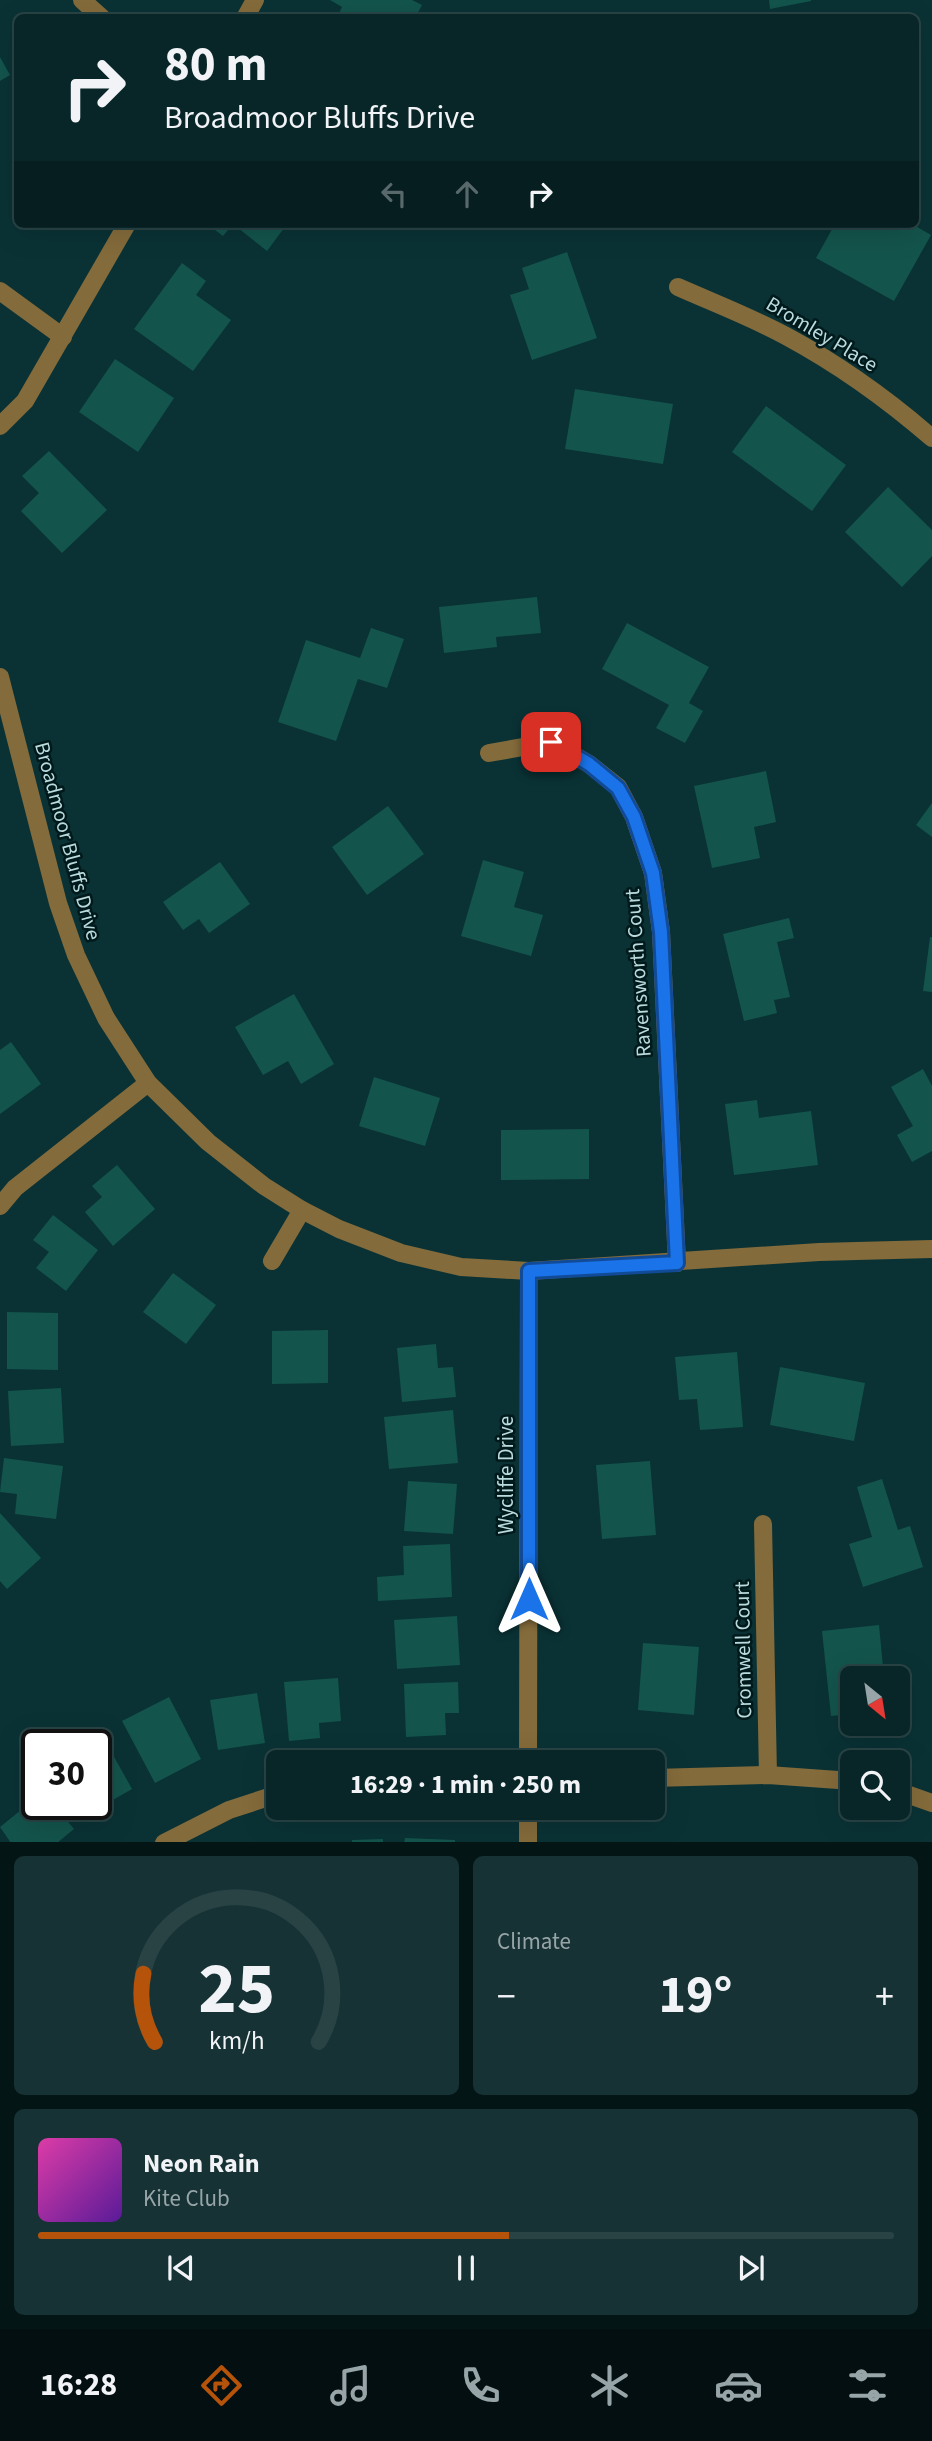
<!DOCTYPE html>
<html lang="en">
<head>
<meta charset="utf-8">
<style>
  :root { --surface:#082628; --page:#163234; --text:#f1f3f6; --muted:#98a5a8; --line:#294345; --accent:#b45309 }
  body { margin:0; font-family:"Source Sans 3",sans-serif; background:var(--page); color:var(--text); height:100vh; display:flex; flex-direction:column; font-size:26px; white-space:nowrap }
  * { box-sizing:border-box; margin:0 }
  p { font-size:23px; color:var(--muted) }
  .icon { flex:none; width:38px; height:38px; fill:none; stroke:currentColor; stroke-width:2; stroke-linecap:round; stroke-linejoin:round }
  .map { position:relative; height:1842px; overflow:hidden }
  .panel { display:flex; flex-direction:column; gap:14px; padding:14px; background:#041516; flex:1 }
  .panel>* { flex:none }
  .top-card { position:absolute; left:14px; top:14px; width:905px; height:214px; border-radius:10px; box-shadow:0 7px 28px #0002,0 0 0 2px var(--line); background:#082628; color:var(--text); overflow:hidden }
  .needle { width:46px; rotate:150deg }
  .fabs { position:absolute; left:840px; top:1666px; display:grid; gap:14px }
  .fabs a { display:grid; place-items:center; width:70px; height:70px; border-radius:10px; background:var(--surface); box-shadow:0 7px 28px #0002,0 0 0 2px var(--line); font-size:35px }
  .speed { position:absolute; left:21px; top:1729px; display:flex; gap:14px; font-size:35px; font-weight:700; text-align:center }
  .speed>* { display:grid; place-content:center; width:91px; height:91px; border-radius:50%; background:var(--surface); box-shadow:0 7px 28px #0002,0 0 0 2px var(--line); line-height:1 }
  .speed .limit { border:4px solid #111; border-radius:10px; background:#fff; color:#111 }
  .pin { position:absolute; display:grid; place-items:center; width:60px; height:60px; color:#fff; margin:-30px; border-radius:14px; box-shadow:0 4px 10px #0006 }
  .me { position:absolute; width:77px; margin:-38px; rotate:0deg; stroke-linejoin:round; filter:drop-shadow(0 0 5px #0008) }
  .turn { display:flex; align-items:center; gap:24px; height:147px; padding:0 35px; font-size:32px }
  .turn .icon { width:91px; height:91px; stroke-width:2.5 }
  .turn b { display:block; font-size:49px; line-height:60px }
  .lanes { display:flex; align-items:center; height:66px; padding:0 35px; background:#0003; justify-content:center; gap:35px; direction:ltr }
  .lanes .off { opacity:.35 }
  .big { font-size:52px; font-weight:700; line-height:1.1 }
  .panel .card { flex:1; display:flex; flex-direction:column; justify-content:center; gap:10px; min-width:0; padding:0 24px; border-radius:10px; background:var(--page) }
  .panel .dial { align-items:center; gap:0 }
  .dial svg { height:182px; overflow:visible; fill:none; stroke:var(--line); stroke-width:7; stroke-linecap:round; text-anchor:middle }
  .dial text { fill:var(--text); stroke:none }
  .song { display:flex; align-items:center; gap:21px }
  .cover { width:84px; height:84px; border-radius:10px; background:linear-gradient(135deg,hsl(320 70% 55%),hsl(270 70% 35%)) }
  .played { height:7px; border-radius:4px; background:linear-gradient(90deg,var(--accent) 55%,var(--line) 55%) }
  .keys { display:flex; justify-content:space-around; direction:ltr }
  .heat { display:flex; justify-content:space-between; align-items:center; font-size:38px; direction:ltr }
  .panel .tiles { flex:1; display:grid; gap:14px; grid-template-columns:1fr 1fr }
  .card:last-child { grid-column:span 2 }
  .trip { position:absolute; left:266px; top:1750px; width:399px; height:70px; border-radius:10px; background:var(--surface); box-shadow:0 7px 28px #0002,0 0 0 2px var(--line); font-weight:700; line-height:70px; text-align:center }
  .tab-bar { display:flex; height:112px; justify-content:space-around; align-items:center; background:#030f10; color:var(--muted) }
  .tab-bar .icon { width:49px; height:49px }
  .tab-bar .active { color:var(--accent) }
  .tab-bar b { font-size:32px; color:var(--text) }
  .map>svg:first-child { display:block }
</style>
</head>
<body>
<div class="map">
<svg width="932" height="1843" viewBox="0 0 932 1843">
  <rect width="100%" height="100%" fill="#0a3235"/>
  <g fill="#13544c">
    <path d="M330,0H412L422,5L415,18H337L342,7Z"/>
    <path d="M769,0H811V1L770,9Z"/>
    <path d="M0,57L10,75L0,81Z"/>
    <path d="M207,224H287L267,251L233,224L223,236Z"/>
    <path d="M835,224L853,226L854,224H912L931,235L894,301L816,258Z"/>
    <path d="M567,252L597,338L532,360L510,295L529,289L522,268Z"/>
    <path d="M182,263L206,281L196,295L231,320L193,371L134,329Z"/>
    <path d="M115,359L174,398L138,452L79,412Z"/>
    <path d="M575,389L673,404L663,464L565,449Z"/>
    <path d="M766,406L846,465L812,511L732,452Z"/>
    <path d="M49,451L107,510L62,553L21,511L39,493L22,476Z"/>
    <path d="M888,487L932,530V556L902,587L845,532Z"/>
    <path d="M537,597L541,633L496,637L497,647L444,653L439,607Z"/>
    <path d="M627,623L709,667L689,703L703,711L685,743L656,728L669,705L602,669Z"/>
    <path d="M371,628L404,639L387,688L358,679L336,741L278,722L306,640L360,658Z"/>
    <path d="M766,771L776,822L754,827L760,858L712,868L694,786Z"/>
    <path d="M932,803V837L916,825Z"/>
    <path d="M388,806L424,854L367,895L332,847Z"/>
    <path d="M483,860L524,872L514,907L543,915L531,956L461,936Z"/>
    <path d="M220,862L250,904L209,933L199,919L183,930L163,902Z"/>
    <path d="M789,918L794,938L777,942L790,997L774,1000L777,1013L744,1021L723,934Z"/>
    <path d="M930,937H932V992L923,991Z"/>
    <path d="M294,994L334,1064L301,1084L288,1061L263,1075L235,1027Z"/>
    <path d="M11,1042L41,1084L0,1114V1050Z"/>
    <path d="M923,1069L932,1086V1151L912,1162L897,1135L913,1126L891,1087Z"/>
    <path d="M374,1077L440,1098L425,1146L359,1126Z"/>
    <path d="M757,1100L759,1118L811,1111L818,1165L734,1175L725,1104Z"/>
    <path d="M589,1129V1179L501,1180V1130Z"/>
    <path d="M117,1165L155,1209L113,1246L85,1212L102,1197L92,1186Z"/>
    <path d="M53,1215L98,1250L66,1291L36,1268L49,1252L33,1240Z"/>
    <path d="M173,1273L216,1305L186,1344L143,1312Z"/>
    <path d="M7,1312L58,1313V1370L7,1369Z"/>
    <path d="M328,1330V1383L272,1384V1331Z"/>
    <path d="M436,1344L438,1368L453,1367L456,1397L402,1402L397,1348Z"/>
    <path d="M737,1352L743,1427L700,1430L697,1399L679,1400L675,1357Z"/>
    <path d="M780,1367L865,1383L854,1441L770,1425Z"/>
    <path d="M61,1388L64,1443L11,1446L8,1391Z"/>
    <path d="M453,1410L458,1463L389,1469L384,1417Z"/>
    <path d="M4,1458L63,1466L56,1519L15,1514L17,1494L0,1492Z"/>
    <path d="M650,1461L656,1535L602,1539L596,1465Z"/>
    <path d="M882,1479L898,1530L910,1526L923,1567L863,1587L849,1544L872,1537L857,1487Z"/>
    <path d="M408,1481L457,1484L453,1534L404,1531Z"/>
    <path d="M0,1513L41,1558L7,1589L0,1581Z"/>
    <path d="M450,1544L452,1597L378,1601L377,1577L404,1575L403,1546Z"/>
    <path d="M457,1616L460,1665L397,1669L394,1620Z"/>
    <path d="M879,1625L884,1678H852V1714L831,1716L822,1631Z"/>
    <path d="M643,1643L699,1647L694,1715L638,1710Z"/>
    <path d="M338,1678L341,1721L319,1723L320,1738L289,1741L284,1682Z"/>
    <path d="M458,1682L459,1713H445L446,1735L406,1737L404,1684Z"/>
    <path d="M257,1693L265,1743L218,1750L210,1700Z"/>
    <path d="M169,1697L201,1759L155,1783L122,1721Z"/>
    <path d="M108,1746L132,1789L85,1816L79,1804H96V1752Z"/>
    <path d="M37,1797V1804H53L74,1829L57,1843H11L0,1827Z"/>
    <path d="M405,1838L455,1840V1843H404Z"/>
    <path d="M383,1839V1843H352V1840Z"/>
  </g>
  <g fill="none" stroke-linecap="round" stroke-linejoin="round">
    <g stroke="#846b3b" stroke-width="18">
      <path d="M82,0L102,18"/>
      <path d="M245,18L255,0"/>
      <path d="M678,287C714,303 751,317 786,336C838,364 887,399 932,438"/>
      <path d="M0,291L63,337"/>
      <path d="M0,426L25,401L127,224"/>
      <path d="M0,677L58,903L76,955L106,1018L148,1083L208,1142L264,1186L302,1210L339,1229L401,1253L461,1267L529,1271L819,1252L932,1249"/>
      <path d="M489,753L551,742L589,764L618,787L634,817L653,873L661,932L677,1263"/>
      <path d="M0,1206L15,1188L148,1083"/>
      <path d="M272,1261L302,1210"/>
      <path d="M763,1524L768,1775"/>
      <path d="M528,1762L529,1271"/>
      <path d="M653,1778L768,1775L852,1781"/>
      <path d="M898,1791L932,1803"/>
      <path d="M164,1843L229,1810L278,1794"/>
      <path d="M528,1843V1808"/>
    </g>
  </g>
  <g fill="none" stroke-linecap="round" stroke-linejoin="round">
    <g stroke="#114b97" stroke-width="18">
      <path id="route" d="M529,1599V1271L677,1263L661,932L653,873L634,817L618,788L589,764L551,742"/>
    </g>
    <use href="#route" stroke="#1a73e8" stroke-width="12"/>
  </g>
  <g text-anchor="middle" stroke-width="5" stroke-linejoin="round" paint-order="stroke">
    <g font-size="21" fill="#badbde" stroke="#00191b">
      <text transform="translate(822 334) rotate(31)" y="7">Bromley Place</text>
      <text transform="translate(68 841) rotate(75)" y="7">Broadmoor Bluffs Drive</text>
      <text transform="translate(638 973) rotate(-94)" y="7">Ravensworth Court</text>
      <text transform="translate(506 1475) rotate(-90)" y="7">Wycliffe Drive</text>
      <text transform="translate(743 1650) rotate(-91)" y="7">Cromwell Court</text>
    </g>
  </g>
</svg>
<div class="fabs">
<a><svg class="needle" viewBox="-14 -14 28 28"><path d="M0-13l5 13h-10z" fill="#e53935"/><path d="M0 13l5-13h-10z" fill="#98a5a8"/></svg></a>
<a><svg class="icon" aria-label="search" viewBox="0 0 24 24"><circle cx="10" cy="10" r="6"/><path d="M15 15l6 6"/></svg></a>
</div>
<div class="speed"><div class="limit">30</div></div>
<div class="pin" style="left:551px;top:742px;background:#d93025"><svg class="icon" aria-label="arrive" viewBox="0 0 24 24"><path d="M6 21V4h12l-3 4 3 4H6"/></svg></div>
<svg class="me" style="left:529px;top:1599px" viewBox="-20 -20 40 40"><path d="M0-17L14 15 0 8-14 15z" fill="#1a73e8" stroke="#fff" stroke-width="4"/></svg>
<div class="trip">16:29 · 1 min · 250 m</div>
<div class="top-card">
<div class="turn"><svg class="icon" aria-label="right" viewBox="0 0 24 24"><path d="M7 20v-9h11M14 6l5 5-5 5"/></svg><div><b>80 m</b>Broadmoor Bluffs Drive</div></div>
<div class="lanes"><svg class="icon off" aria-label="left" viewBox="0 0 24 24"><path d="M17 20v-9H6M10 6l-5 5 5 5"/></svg><svg class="icon off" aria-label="ahead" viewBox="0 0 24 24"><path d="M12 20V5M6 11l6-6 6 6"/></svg><svg class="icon" aria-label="right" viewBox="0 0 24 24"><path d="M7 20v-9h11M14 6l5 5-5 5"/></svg></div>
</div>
</div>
<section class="panel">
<div class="tiles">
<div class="card dial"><svg viewBox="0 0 100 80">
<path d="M14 69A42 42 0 1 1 86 69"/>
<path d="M14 69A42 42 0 0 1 9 39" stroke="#b45309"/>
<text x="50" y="56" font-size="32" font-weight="700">25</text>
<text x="50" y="72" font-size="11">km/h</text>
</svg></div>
<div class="card"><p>Climate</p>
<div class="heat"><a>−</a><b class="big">19°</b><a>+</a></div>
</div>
<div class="card">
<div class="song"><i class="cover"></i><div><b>Neon Rain</b><p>Kite Club</p></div></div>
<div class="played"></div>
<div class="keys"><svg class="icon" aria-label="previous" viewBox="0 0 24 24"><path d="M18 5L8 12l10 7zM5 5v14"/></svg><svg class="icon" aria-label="pause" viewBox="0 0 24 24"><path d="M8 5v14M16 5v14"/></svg><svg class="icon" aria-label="next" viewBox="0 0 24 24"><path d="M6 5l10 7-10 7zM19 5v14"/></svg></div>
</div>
</div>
</section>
<nav class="tab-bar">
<b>16:28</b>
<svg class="icon active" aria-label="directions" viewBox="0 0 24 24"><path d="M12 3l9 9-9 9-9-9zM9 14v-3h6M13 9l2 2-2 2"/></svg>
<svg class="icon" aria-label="music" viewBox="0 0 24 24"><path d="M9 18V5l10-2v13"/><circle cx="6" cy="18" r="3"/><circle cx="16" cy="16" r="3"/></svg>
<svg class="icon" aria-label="phone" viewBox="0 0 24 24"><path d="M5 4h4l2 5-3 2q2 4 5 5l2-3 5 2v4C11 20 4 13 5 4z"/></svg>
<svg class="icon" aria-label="climate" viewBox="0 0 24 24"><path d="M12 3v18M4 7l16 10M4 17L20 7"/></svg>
<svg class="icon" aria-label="car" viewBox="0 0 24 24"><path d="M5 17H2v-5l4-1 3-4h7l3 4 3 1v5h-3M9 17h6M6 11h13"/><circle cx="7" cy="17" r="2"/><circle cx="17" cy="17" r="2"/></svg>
<svg class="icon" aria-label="filters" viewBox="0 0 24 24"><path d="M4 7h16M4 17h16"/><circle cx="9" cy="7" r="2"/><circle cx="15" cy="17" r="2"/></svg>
</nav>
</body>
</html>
